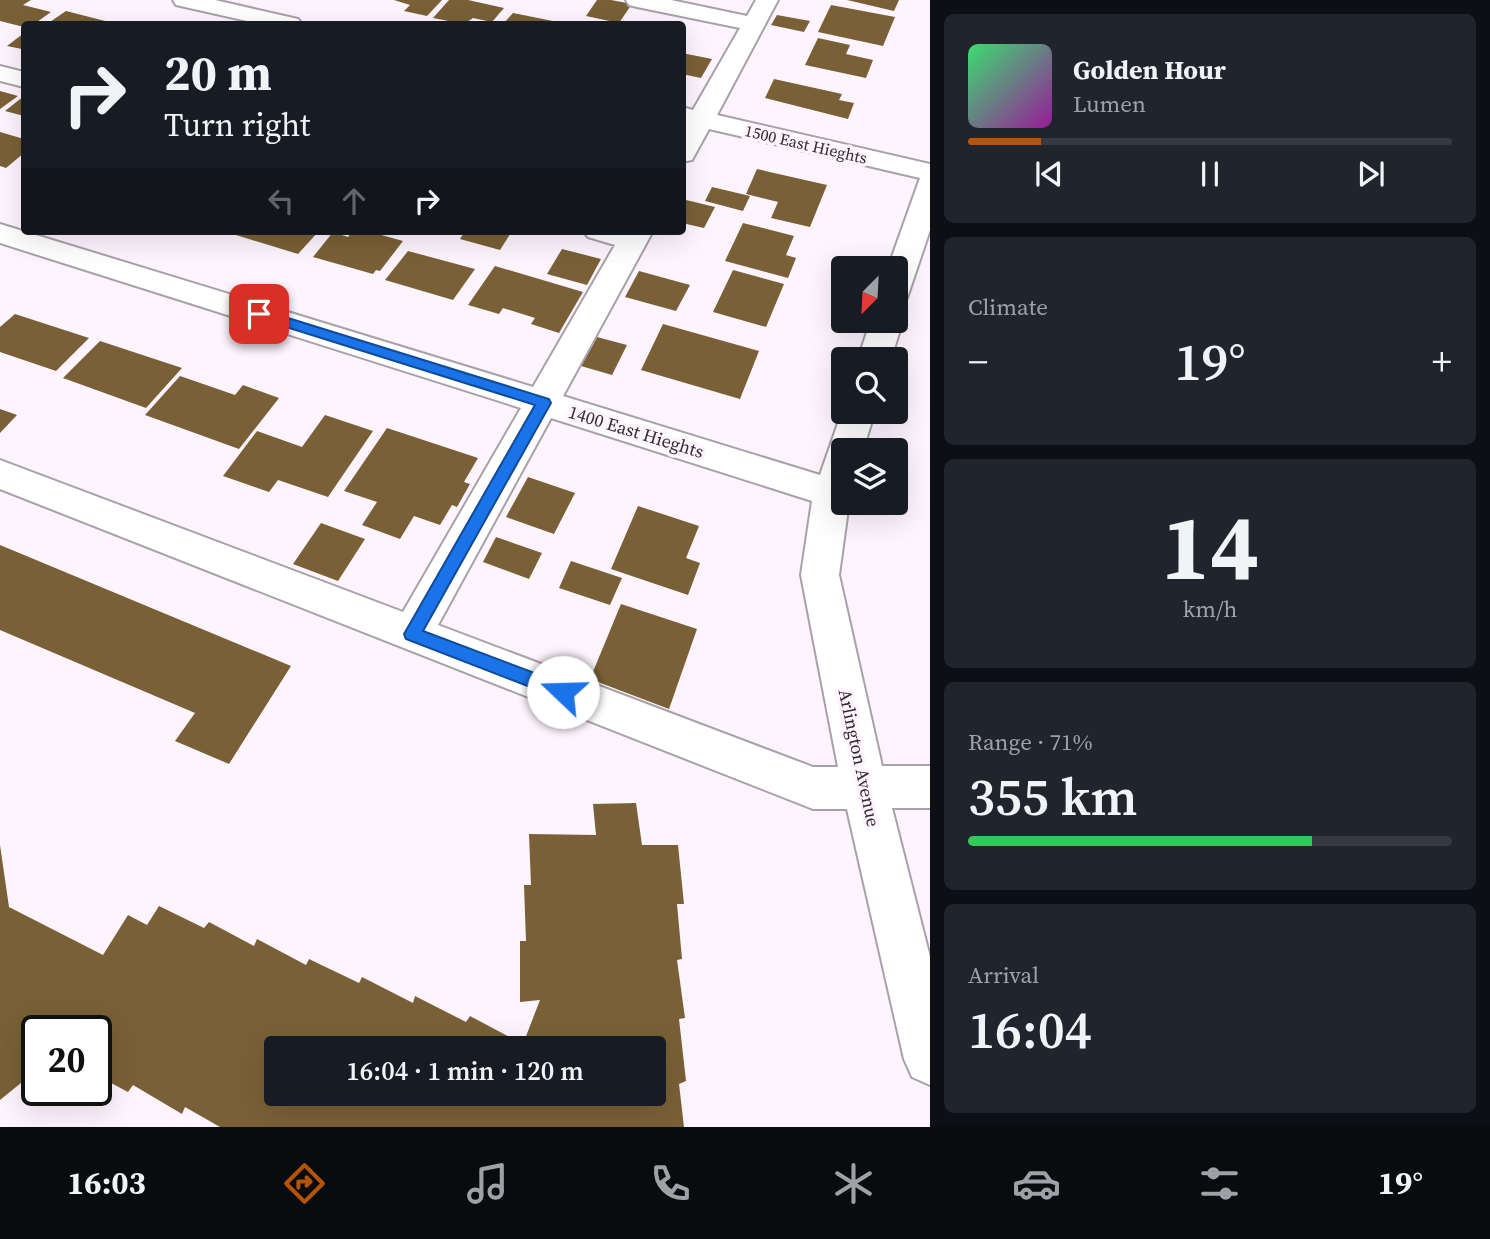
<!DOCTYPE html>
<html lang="en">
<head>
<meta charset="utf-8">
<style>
  :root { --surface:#171b24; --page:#20242c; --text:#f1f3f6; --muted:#9ea1a6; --line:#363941; --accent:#b45309 }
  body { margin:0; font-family:"Source Serif 4",serif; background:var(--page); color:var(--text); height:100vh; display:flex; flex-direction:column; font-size:26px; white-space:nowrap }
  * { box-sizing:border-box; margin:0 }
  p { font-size:23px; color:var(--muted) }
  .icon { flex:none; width:38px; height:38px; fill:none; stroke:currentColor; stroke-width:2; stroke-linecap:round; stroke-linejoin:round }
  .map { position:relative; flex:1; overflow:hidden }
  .drawer { display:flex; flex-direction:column; gap:14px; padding:14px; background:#0d0f14; width:560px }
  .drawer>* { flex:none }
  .top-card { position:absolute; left:21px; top:21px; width:665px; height:214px; border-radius:7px; box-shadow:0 7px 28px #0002; background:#171b24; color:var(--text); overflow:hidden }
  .needle { width:46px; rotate:204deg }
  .buttons { position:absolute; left:831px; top:256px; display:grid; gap:14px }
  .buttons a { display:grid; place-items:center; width:77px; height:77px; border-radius:7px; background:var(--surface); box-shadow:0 7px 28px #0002; font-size:35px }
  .speed { position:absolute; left:21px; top:1015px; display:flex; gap:14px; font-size:35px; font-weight:700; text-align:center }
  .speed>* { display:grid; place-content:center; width:91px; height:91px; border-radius:50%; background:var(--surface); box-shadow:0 7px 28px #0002; line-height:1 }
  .speed .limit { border:4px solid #111; border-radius:10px; background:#fff; color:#111 }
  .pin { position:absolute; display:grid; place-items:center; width:60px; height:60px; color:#fff; margin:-30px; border-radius:14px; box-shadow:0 4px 10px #0006 }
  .me { position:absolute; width:77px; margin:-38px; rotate:291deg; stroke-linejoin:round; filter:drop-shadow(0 0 5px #0008) }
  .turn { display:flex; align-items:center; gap:24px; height:147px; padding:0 28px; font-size:32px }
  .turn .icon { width:91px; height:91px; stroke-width:2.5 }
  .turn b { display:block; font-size:49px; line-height:60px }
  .lanes { display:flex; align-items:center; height:66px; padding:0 28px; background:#0003; justify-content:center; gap:35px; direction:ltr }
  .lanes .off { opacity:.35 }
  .big { font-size:52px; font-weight:600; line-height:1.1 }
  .drawer .tile { flex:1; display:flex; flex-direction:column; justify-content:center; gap:10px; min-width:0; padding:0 24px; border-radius:10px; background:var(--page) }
  .drawer .dial { align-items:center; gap:0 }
  .dial b { font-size:91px; line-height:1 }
  .song { display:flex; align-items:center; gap:21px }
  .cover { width:84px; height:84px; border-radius:10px; background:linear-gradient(135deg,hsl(140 70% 55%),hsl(300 70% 35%)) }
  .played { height:7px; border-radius:4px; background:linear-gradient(90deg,var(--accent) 15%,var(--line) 15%) }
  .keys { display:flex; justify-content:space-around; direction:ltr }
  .heat { display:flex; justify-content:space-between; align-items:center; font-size:38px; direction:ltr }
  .charge { height:10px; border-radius:5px; background:linear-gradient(90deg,#34c759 71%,var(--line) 0) }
  .trip { position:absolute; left:264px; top:1036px; width:402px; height:70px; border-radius:7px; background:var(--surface); box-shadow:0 7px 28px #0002; font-weight:600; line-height:70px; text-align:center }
  .tab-bar { display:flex; height:112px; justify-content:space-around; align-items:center; background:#090b0e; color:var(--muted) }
  .tab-bar .icon { width:49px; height:49px }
  .tab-bar .on { color:var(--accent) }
  .tab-bar b { font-size:32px; color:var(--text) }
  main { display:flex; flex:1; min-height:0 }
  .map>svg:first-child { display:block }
</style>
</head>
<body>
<main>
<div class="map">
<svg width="930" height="1127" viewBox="0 0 930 1127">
  <rect width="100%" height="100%" fill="#fdf4fd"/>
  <g fill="#796036" fill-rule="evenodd">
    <path d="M0,0H31L23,5L51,12L34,24H24V27L0,21Z"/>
    <path d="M394,0H442L427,16L404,11L410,5Z"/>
    <path d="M449,0H468L504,8L492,22L473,18L464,24L433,18Z"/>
    <path d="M597,0H611L632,4L619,23L586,16Z"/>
    <path d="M847,0H899L894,11Z"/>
    <path d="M831,5L895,17L883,46L818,32Z"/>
    <path d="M66,11L113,23L47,24Z"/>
    <path d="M513,13L563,23V24H503Z"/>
    <path d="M777,15L810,21L804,32L771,25Z"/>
    <path d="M24,33L22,49L7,46Z"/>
    <path d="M818,38L850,45L846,54L873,60L866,78L805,65Z"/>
    <path d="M682,53L712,59L701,78L682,74Z"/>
    <path d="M774,79L842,94L839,100L854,103L848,119L765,98Z"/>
    <path d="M0,91L18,96L0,109Z"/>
    <path d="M24,96V116L5,111Z"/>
    <path d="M0,132L24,139V153L6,168L0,166Z"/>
    <path d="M757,169L827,185L810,227L771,218L778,202L746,194Z"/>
    <path d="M712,187L750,196L743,211L705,201Z"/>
    <path d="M682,199L715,207L704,228L682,223Z"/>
    <path d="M743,223L794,236L786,255L796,258L788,278L725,261Z"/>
    <path d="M241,231H319L298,254L236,235Z"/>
    <path d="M353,231H367L403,241L380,271L376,270L373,274L313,257L333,232L348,237Z"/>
    <path d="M465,231H512L500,250L460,239Z"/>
    <path d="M562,249L601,259L587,285L547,274Z"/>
    <path d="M408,251L475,269L453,300L385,280Z"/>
    <path d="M495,266L583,292L559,333L531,324L535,318L503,308L499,314L468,305Z"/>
    <path d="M733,270L784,284L766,327L713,312Z"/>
    <path d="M639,271L690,285L676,311L625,297Z"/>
    <path d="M15,314L89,338L56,371L0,352V327Z"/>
    <path d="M663,324L759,351L740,399L641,370Z"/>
    <path d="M597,337L627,345L612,375L581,366Z"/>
    <path d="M100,341L182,368L146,408L63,378Z"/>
    <path d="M180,376L235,395L243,385L279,398L239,449L145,415Z"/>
    <path d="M0,409L17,415L0,433Z"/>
    <path d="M325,415L373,431L328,497L278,480L269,492L223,476L257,431L302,447Z"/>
    <path d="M387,428L478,458L464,482L470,484L457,507L452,505L440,525L414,516L400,539L362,525L377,502L344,491Z"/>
    <path d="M528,477L575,493L554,534L506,517Z"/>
    <path d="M638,506L699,526L686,558L700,563L688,595L611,569Z"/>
    <path d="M321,523L365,539L338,581L293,564Z"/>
    <path d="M496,537L542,553L529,579L483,562Z"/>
    <path d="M0,545L291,666L229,764L175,741L195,713L0,630Z"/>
    <path d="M571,561L622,578L610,605L559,588Z"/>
    <path d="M621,604L697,629L669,709L590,679Z"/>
    <path d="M636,803L642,845H678L684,904H677L682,959L677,960L685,1018L679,1019L686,1081L679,1084L684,1127H220L185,1107L182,1114L133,1085L128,1092L96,1075V1031H37V1070L0,1100V845L9,907L103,955L128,915L147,925L159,906L204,928L209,922L254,946L257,939L306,965L309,959L359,983L362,977L413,1003L415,996L466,1022L470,1016L523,1044L540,1000L520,1002V941H526L524,885H531L529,834L596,835L593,804ZM276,1048H654V1094H276Z"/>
  </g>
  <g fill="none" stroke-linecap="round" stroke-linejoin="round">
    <g stroke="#a9a1a9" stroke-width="4">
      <g id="minor">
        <path d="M173,0H215L298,19L302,24H261L176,5Z"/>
        <path d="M626,0H671L747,16L756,0H778L717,115L930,164V230L907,298L896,301V268H888L920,178L709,129L692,160L682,162V129L686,124L682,123V107L693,110L740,28L637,7L629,5Z"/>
        <path d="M0,66L24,72V87L0,81Z"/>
        <path d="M0,224L533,387L615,245L588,237L583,231H653L563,396L820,475L844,406V411H875L863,450H844V502H849L839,575L882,766H930V808H892L930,957V1085L912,1077L904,1059L847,809H813L0,489V460L403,612L521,408L0,243ZM551,418L812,501L801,575L838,767H813L438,625Z"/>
        <path d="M896,312L903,320L891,359H858L871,320H896Z"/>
      </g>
    </g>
    <use href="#minor" fill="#fff" fill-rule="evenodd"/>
  </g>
  <path fill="#1a73e8" stroke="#114b97" stroke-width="2" d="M259,309L549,399L551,403L423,631L569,686L571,692L569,697L563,699L556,697L406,639L404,634L535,405L254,317L252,314Z"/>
  <g text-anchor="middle" stroke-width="7" stroke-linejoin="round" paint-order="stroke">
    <g font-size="16" fill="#302d30" stroke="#fdf4fd">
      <text transform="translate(806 144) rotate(13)" y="6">1500 East Hieghts</text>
    </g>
    <g font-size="18" fill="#302d30" stroke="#fdf4fd">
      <text transform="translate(636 432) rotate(17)" y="6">1400 East Hieghts</text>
      <text transform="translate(859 758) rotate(78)" y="6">Arlington Avenue</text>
    </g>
  </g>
</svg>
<div class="buttons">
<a><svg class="needle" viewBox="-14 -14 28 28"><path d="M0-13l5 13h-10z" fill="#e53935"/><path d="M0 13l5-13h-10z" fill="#9ea1a6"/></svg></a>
<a><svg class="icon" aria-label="search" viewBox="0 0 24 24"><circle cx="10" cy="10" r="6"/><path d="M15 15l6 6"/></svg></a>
<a><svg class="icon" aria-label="layers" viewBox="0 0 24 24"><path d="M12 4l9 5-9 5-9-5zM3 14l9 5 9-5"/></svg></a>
</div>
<div class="speed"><div class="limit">20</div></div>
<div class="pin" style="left:259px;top:314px;background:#d93025"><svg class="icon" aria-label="arrive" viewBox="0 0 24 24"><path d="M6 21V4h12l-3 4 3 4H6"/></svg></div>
<svg class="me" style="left:563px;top:692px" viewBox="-20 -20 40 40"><circle r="19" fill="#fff"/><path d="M0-13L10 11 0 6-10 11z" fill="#1a73e8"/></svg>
<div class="trip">16:04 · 1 min · 120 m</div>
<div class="top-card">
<div class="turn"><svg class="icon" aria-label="right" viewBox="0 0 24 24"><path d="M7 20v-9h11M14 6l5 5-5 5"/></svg><div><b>20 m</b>Turn right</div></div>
<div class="lanes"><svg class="icon off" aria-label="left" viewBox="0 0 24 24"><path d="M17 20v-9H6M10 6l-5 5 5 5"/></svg><svg class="icon off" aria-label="ahead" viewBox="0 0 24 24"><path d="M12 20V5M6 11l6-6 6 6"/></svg><svg class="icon" aria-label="right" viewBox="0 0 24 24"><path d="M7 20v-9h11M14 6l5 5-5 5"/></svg></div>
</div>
</div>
<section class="drawer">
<div class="tile">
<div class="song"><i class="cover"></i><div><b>Golden Hour</b><p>Lumen</p></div></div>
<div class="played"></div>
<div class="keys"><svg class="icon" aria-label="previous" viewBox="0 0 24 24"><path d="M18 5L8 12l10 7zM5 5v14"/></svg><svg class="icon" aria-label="pause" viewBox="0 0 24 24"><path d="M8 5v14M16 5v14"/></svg><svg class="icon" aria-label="next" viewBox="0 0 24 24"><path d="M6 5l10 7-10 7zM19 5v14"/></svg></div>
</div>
<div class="tile"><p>Climate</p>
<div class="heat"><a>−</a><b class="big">19°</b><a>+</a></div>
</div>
<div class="tile dial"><b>14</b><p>km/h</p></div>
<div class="tile"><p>Range · 71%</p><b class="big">355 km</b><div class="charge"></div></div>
<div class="tile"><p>Arrival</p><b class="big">16:04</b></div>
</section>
</main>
<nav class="tab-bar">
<b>16:03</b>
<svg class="icon on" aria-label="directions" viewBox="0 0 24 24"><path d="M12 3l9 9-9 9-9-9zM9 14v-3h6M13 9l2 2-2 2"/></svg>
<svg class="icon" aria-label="music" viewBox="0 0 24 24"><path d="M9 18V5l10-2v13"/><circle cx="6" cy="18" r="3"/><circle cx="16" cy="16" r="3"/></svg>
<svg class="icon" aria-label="phone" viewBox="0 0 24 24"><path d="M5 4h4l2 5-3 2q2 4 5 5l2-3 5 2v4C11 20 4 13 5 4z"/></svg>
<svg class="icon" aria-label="climate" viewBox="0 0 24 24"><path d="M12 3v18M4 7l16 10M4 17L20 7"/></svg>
<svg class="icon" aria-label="car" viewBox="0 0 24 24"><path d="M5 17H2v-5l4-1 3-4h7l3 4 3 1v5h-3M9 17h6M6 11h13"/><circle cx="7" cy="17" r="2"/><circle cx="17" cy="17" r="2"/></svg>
<svg class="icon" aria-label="filters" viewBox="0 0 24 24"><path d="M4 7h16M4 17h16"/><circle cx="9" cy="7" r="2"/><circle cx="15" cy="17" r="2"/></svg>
<b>19°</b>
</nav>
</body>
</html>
